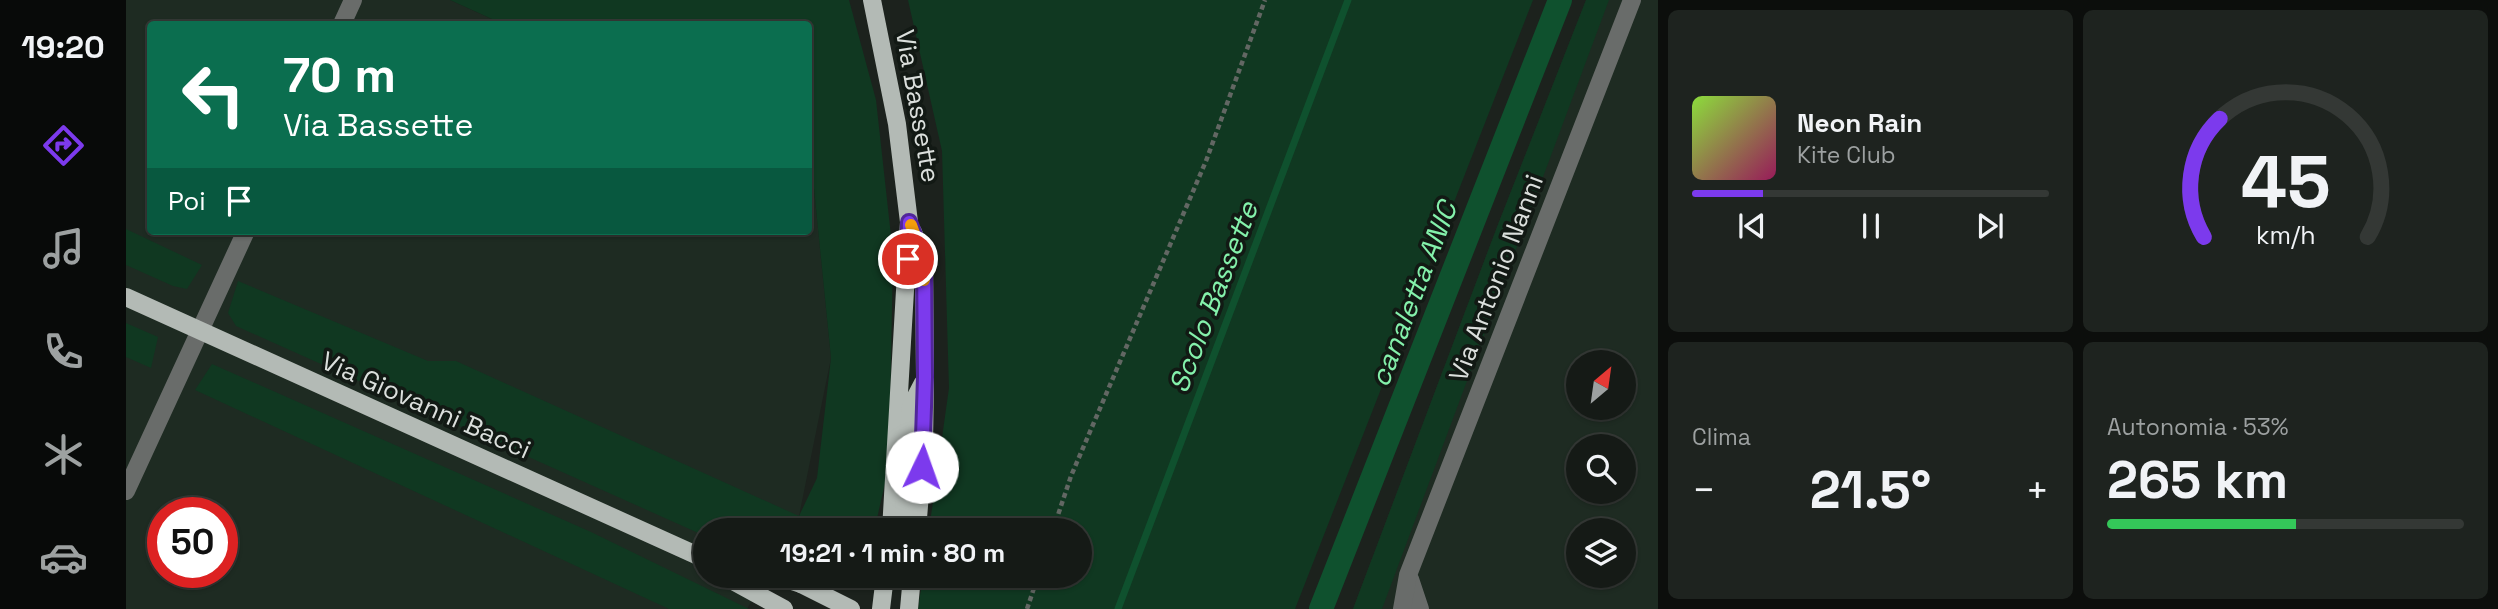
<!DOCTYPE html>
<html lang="it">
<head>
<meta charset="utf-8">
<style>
  :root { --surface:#151a16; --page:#1e231f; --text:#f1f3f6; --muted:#9da1a1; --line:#343835; --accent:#7c3aed }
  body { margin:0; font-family:"Space Grotesk",sans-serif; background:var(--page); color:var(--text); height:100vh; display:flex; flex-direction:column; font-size:26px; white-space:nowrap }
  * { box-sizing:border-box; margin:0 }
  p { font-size:23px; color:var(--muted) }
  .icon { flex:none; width:38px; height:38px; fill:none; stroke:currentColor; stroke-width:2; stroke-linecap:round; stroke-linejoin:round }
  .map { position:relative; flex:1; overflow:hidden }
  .details { display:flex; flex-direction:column; gap:10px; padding:10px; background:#0c0e0c; width:840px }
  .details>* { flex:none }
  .guide { position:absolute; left:21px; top:21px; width:665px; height:214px; border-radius:7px; box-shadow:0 2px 5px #0004,0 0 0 2px var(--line); background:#0b6e4f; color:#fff; overflow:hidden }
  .needle { width:46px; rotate:29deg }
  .buttons { position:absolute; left:1440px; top:350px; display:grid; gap:14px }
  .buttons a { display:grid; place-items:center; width:70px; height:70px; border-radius:50%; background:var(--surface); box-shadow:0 2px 5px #0004,0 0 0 2px var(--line); font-size:35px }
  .speed { position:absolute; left:21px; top:497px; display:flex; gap:14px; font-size:35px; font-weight:700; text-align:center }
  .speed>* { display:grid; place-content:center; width:91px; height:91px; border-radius:50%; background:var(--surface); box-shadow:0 2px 5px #0004,0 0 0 2px var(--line); line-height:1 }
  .speed .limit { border:10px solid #d22; background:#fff; color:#111 }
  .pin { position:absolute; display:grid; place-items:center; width:60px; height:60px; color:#fff; margin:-30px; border:4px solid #fff; border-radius:50%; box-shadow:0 2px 7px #0007 }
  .me { position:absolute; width:77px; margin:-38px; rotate:3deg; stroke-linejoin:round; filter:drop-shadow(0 0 5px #0008) }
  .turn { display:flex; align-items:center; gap:24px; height:147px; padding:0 21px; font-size:32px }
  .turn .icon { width:91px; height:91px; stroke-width:2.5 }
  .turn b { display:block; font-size:49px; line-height:60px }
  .then { display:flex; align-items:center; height:66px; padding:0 21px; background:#0003; gap:14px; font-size:26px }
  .big { font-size:52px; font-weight:700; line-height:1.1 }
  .details .card { flex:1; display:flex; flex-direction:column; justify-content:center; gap:10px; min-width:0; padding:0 24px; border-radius:10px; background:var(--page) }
  .details .dial { align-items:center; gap:0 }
  .dial svg { height:182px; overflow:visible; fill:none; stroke:var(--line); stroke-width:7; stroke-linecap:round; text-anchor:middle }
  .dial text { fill:var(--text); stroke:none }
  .song { display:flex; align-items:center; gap:21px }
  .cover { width:84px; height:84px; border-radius:10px; background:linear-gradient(135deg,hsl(90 70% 55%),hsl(330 70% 35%)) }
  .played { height:7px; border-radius:4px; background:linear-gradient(90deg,var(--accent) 20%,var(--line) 20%) }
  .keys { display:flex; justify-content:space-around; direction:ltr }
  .heat { display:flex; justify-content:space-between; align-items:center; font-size:38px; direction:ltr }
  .charge { height:10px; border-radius:5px; background:linear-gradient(90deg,#34c759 53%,var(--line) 0) }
  .details .tiles { flex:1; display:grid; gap:10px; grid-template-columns:repeat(2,1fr) }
  .trip { position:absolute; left:567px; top:518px; width:399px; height:70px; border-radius:35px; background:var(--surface); box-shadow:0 2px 5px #0004,0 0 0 2px var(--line); font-weight:700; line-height:70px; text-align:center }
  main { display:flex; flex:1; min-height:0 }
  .menu { display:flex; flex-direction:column; width:126px; justify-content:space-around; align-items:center; background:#080a09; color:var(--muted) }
  .menu .icon { width:49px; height:49px }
  .menu .on { color:var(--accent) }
  .menu b { font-size:32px; color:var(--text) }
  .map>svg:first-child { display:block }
</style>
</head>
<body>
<main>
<nav class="menu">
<b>19:20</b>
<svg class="icon on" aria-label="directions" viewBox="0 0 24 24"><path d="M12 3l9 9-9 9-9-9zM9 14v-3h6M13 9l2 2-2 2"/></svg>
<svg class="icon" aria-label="music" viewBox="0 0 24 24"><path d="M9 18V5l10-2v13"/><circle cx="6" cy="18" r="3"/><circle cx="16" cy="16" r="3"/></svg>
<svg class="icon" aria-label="phone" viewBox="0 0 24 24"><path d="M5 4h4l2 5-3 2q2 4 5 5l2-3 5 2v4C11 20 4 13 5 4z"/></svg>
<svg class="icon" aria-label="climate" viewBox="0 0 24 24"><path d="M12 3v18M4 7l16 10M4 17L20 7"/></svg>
<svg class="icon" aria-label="car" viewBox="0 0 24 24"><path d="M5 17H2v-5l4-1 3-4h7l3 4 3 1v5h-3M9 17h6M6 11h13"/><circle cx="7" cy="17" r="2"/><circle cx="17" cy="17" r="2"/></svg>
</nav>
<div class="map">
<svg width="1532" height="609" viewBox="0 0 1532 609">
  <rect width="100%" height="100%" fill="#1c221d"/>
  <g fill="#1e2b22" fill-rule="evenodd">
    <path d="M0,0H324L377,24H24V231H682L683,167L686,168L705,358L673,516L579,530V576H640L621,609H0ZM37,513H96V572H37Z"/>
    <path d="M1460,0H1532V609H1227L1371,227ZM1452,362H1498V408H1452ZM1452,446H1498V492H1452ZM1452,530H1498V576H1452Z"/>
  </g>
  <g fill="#103821">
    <path d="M324,0H723L750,100L767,254L763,465L750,523L743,530H579V536L110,326L102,313L112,281L302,361H330L673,516L691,478L705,358L686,169L683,167L682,24H377Z"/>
    <path d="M782,0H1407L1169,609H792L797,576H954V530H803L823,388L816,151Z"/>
    <path d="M1460,0H1483L1256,609H1227L1371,227Z"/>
    <path d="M0,229L76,265L61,289L47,286L0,265Z"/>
    <path d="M0,323L32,337L25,368L0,357Z"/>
    <path d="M86,364L465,532L623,609H543L69,390Z"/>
  </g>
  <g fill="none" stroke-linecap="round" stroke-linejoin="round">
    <path stroke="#0f512e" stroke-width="7" d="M992,609L1222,0"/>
    <path stroke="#0f512e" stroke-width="24" d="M1195,609L1434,0"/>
    <g stroke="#626763" stroke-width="4.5" stroke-dasharray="5 3.5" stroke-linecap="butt">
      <path d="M927,530L945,476L1080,161L1139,0"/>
      <path d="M901,609L912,576"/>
    </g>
    <g stroke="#696c6a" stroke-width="18">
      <path d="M216,24L227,0"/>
      <path d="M0,491L120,231"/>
      <path d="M1284,579L1294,609"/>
      <path d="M1276,609L1282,575L1506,0"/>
    </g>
    <g stroke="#b3bab5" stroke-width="18">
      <path d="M746,0L771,124L783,222L765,530"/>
      <path d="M787,232L798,261L799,377L798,446L791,530"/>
      <path d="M0,297L579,559"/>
      <path d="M777,530L785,406L797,383"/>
      <path d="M598,576L658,609"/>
      <path d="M651,576L675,584L725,609"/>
      <path d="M675,584L701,576"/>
      <path d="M755,609L759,576"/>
      <path d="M783,609L786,576"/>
    </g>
  </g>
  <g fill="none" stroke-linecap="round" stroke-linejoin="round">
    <g stroke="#51269a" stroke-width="18">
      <path id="route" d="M782,259L783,222L798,261L799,377L796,467"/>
    </g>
    <use href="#route" stroke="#7c3aed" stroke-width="12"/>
    <path stroke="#f59e0b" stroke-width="12" d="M785,225L798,261V280"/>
  </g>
  <g text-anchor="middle" stroke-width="7" stroke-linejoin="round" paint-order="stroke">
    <g font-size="26" fill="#dbdfdc" stroke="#121914">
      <text transform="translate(792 106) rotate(80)" y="9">Via Bassette</text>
      <text transform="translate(1370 278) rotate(-69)" y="9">Via Antonio Nanni</text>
      <text transform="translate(300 405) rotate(24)" y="9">Via Giovanni Bacci</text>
    </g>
    <g font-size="28" font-style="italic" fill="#84f1ab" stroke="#121914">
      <text transform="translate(1287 294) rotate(-69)" y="10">canaletta ANIC</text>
      <text transform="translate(1087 297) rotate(-69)" y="10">Scolo Bassette</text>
    </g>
  </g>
</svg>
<div class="buttons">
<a><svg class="needle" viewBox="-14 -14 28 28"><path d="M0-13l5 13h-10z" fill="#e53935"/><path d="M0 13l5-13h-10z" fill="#9da1a1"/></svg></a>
<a><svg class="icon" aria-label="search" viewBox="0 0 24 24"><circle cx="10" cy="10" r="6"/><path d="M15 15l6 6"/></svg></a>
<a><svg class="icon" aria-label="layers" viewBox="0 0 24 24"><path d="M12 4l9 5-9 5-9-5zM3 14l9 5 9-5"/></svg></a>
</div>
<div class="speed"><div class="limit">50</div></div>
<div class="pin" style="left:782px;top:259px;background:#d93025"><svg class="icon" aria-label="arrive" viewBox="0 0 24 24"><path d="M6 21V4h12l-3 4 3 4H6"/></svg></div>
<svg class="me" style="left:796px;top:467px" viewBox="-20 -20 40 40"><circle r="19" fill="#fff"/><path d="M0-13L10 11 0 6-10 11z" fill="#7c3aed"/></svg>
<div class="trip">19:21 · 1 min · 80 m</div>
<div class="guide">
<div class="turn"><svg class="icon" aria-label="left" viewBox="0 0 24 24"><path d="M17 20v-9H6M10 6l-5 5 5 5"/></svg><div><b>70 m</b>Via Bassette</div></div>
<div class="then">Poi<svg class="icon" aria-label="arrive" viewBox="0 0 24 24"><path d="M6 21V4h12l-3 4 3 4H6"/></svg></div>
</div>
</div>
<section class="details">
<div class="tiles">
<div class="card">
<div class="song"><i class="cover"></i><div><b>Neon Rain</b><p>Kite Club</p></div></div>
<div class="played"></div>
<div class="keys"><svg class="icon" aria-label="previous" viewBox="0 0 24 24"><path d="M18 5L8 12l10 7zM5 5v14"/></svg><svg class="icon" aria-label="pause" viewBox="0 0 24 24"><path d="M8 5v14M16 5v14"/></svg><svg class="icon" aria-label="next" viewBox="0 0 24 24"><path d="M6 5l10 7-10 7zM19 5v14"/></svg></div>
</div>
<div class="card dial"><svg viewBox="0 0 100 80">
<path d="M14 69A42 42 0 1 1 86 69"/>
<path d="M14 69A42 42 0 0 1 21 17" stroke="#7c3aed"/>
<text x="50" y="56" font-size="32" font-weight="700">45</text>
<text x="50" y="72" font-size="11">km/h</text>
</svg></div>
<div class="card"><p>Clima</p>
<div class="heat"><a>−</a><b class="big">21.5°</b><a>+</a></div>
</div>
<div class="card"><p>Autonomia · 53%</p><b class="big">265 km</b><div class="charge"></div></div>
</div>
</section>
</main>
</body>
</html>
